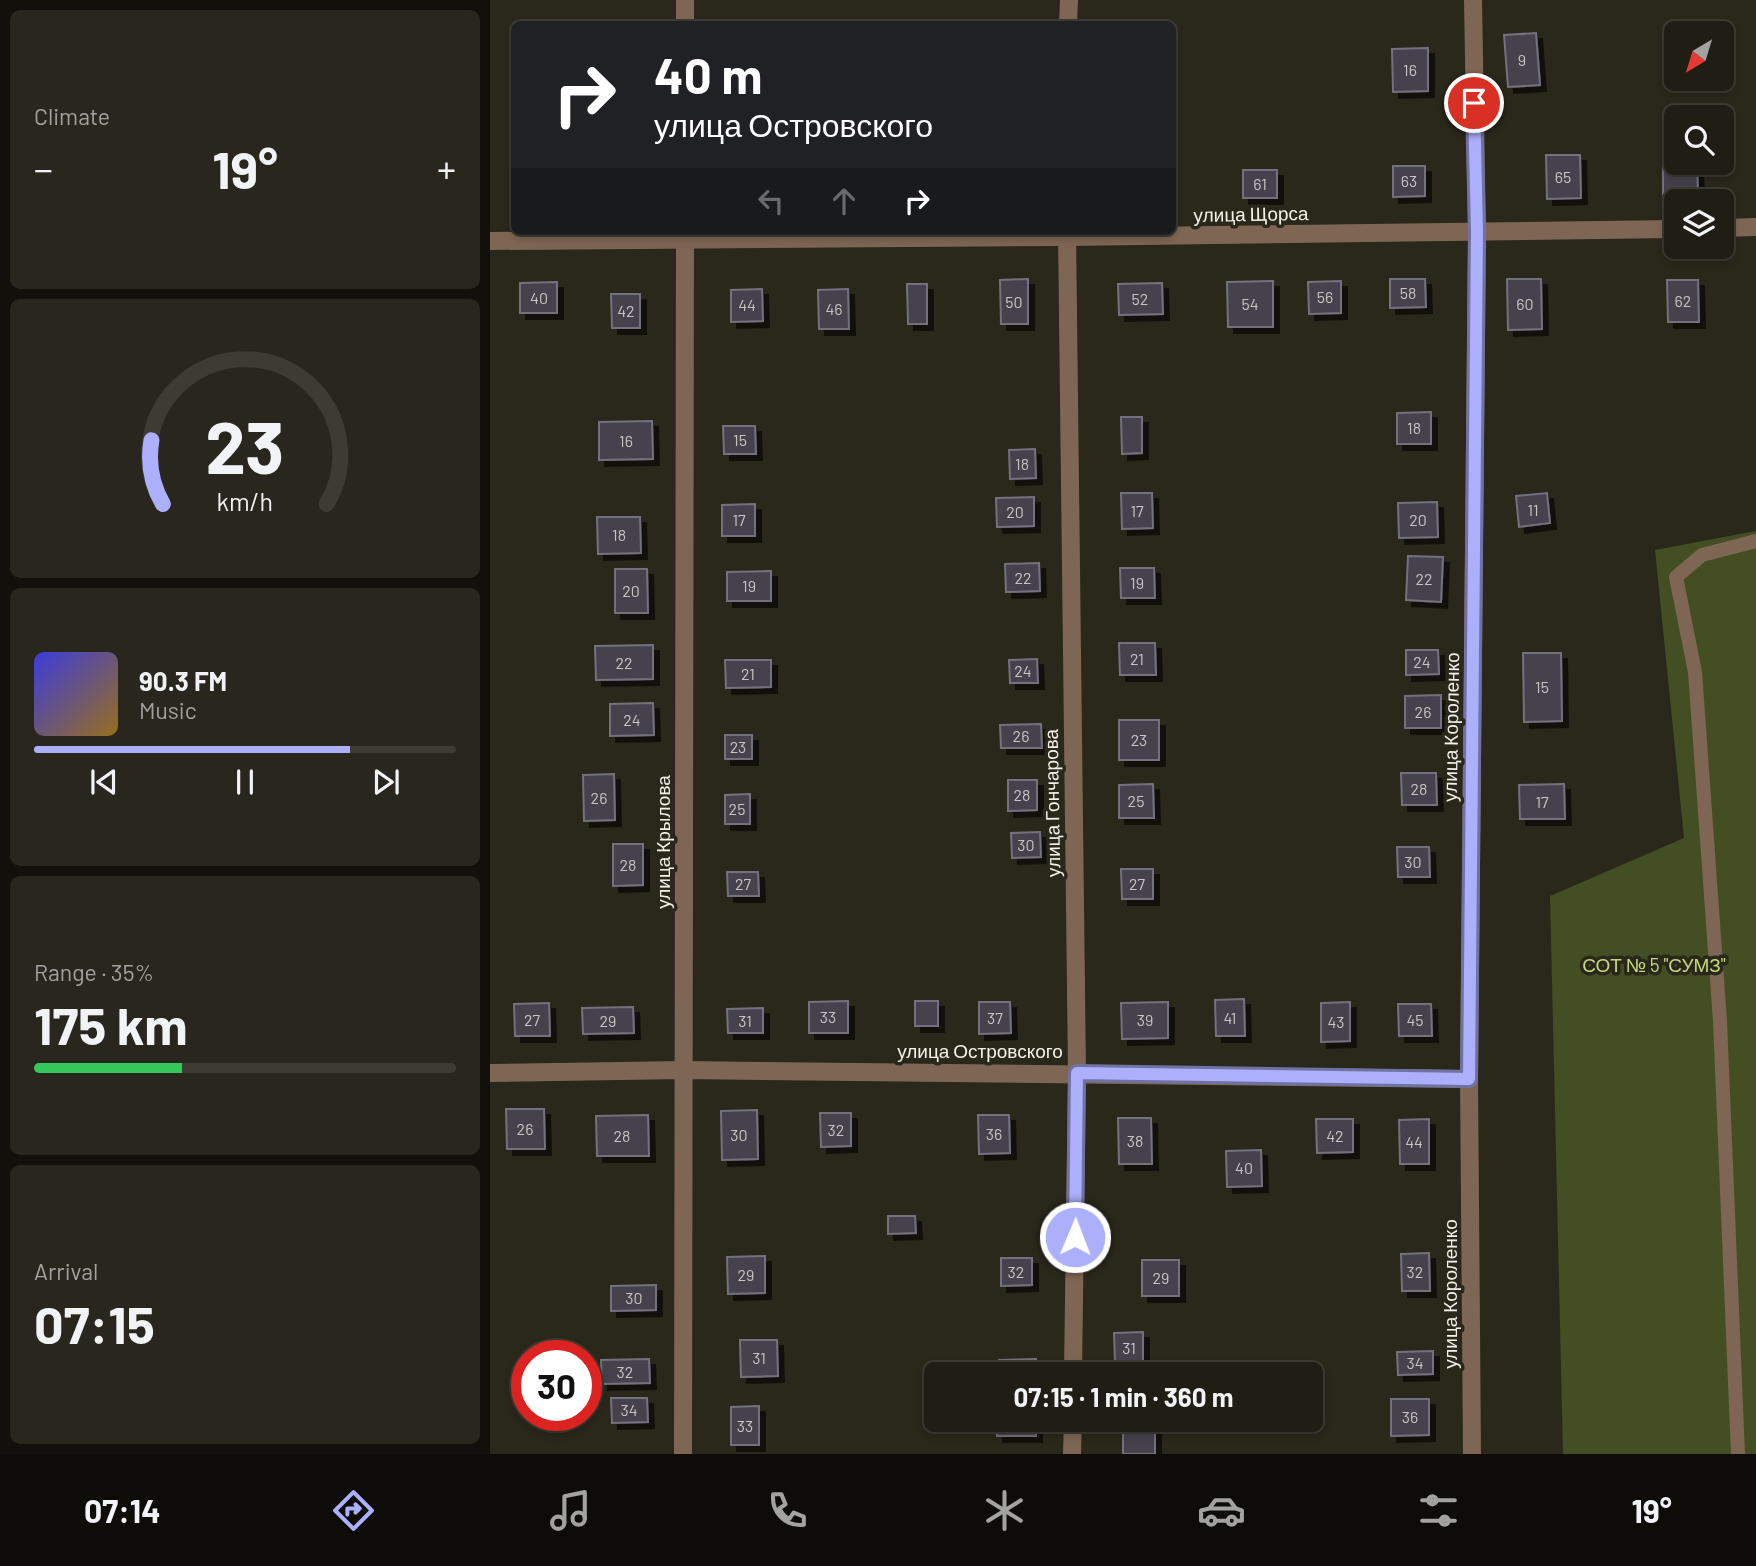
<!DOCTYPE html>
<html lang="en">
<head>
<meta charset="utf-8">
<style>
  :root { --surface:#201d14; --page:#28261d; --text:#f1f3f6; --muted:#a2a2a0; --line:#3d3b34; --accent:#acaffb }
  body { margin:0; font-family:Barlow,sans-serif; background:var(--page); color:var(--text); height:100vh; display:flex; flex-direction:column; font-size:26px; white-space:nowrap }
  * { box-sizing:border-box; margin:0 }
  p { font-size:23px; color:var(--muted) }
  .icon { flex:none; width:38px; height:38px; fill:none; stroke:currentColor; stroke-width:2; stroke-linecap:round; stroke-linejoin:round }
  .map { position:relative; flex:1; overflow:hidden }
  .sheet { display:flex; flex-direction:column; gap:10px; padding:10px; background:#12100b; width:490px }
  .sheet>* { flex:none }
  .top-card { position:absolute; left:21px; top:21px; width:665px; height:214px; border-radius:10px; box-shadow:0 4px 10px #0003,0 0 0 2px var(--line); background:#202124; color:#fff; overflow:hidden }
  .needle { width:46px; rotate:218deg }
  .buttons { position:absolute; left:1174px; top:21px; display:grid; gap:14px }
  .buttons a { display:grid; place-items:center; width:70px; height:70px; border-radius:10px; background:var(--surface); box-shadow:0 4px 10px #0003,0 0 0 2px var(--line); font-size:35px }
  .speed { position:absolute; left:21px; top:1340px; display:flex; gap:14px; font-size:35px; font-weight:700; text-align:center }
  .speed>* { display:grid; place-content:center; width:91px; height:91px; border-radius:50%; background:var(--surface); box-shadow:0 4px 10px #0003,0 0 0 2px var(--line); line-height:1 }
  .speed .limit { border:10px solid #d22; background:#fff; color:#111 }
  .pin { position:absolute; display:grid; place-items:center; width:60px; height:60px; color:#fff; margin:-30px; border:4px solid #fff; border-radius:50%; box-shadow:0 2px 7px #0007 }
  .me { position:absolute; width:77px; margin:-38px; rotate:1deg; stroke-linejoin:round; filter:drop-shadow(0 0 5px #0008) }
  .turn { display:flex; align-items:center; gap:24px; height:147px; padding:0 28px; font-size:32px }
  .turn .icon { width:91px; height:91px; stroke-width:2.5 }
  .turn b { display:block; font-size:49px; line-height:60px }
  .lanes { display:flex; align-items:center; height:66px; padding:0 28px; background:#0003; justify-content:center; gap:35px; direction:ltr }
  .lanes .off { opacity:.35 }
  .big { font-size:52px; font-weight:700; line-height:1.1 }
  .sheet .tile { flex:1; display:flex; flex-direction:column; justify-content:center; gap:10px; min-width:0; padding:0 24px; border-radius:10px; background:var(--page) }
  .sheet .dial { align-items:center; gap:0 }
  .dial svg { height:182px; overflow:visible; fill:none; stroke:var(--line); stroke-width:7; stroke-linecap:round; text-anchor:middle }
  .dial text { fill:var(--text); stroke:none }
  .song { display:flex; align-items:center; gap:21px }
  .cover { width:84px; height:84px; border-radius:10px; background:linear-gradient(135deg,hsl(240 70% 55%),hsl(40 70% 35%)) }
  .played { height:7px; border-radius:4px; background:linear-gradient(90deg,var(--accent) 75%,var(--line) 75%) }
  .keys { display:flex; justify-content:space-around; direction:ltr }
  .heat { display:flex; justify-content:space-between; align-items:center; font-size:38px; direction:ltr }
  .charge { height:10px; border-radius:5px; background:linear-gradient(90deg,#34c759 35%,var(--line) 0) }
  .trip { position:absolute; left:434px; top:1362px; width:399px; height:70px; border-radius:10px; background:var(--surface); box-shadow:0 4px 10px #0003,0 0 0 2px var(--line); font-weight:700; line-height:70px; text-align:center }
  .dock { display:flex; height:112px; justify-content:space-around; align-items:center; background:#0d0c08; color:var(--muted) }
  .dock .icon { width:49px; height:49px }
  .dock .active { color:var(--accent) }
  .dock b { font-size:32px; color:var(--text) }
  main { display:flex; flex:1; min-height:0 }
  .map>svg:first-child { display:block }
</style>
</head>
<body>
<main>
<section class="sheet">
<div class="tile"><p>Climate</p>
<div class="heat"><a>−</a><b class="big">19°</b><a>+</a></div>
</div>
<div class="tile dial"><svg viewBox="0 0 100 80">
<path d="M14 69A42 42 0 1 1 86 69"/>
<path d="M14 69A42 42 0 0 1 9 41" stroke="#acaffb"/>
<text x="50" y="56" font-size="32" font-weight="700">23</text>
<text x="50" y="72" font-size="11">km/h</text>
</svg></div>
<div class="tile">
<div class="song"><i class="cover"></i><div><b>90.3 FM</b><p>Music</p></div></div>
<div class="played"></div>
<div class="keys"><svg class="icon" aria-label="previous" viewBox="0 0 24 24"><path d="M18 5L8 12l10 7zM5 5v14"/></svg><svg class="icon" aria-label="pause" viewBox="0 0 24 24"><path d="M8 5v14M16 5v14"/></svg><svg class="icon" aria-label="next" viewBox="0 0 24 24"><path d="M6 5l10 7-10 7zM19 5v14"/></svg></div>
</div>
<div class="tile"><p>Range · 35%</p><b class="big">175 km</b><div class="charge"></div></div>
<div class="tile"><p>Arrival</p><b class="big">07:15</b></div>
</section>
<div class="map">
<svg width="1266" height="1454" viewBox="0 0 1266 1454">
  <defs>
    <filter id="shadow"><feDropShadow dx="6" dy="6" stdDeviation="0" flood-color="#0009"/></filter>
  </defs>
  <rect width="100%" height="100%" fill="#2a271b"/>
  <path fill="#444e23" d="M1266,531V1454H1073L1060,896L1194,838L1165,550Z"/>
  <g fill="#44424e" stroke="#73717f" stroke-width="2" filter="url(#shadow)">
    <rect x="502" y="22" width="37" height="2"/>
    <path d="M1046,33L1050,85L1018,87L1014,35Z"/>
    <path d="M938,48V91L903,92L902,49Z"/>
    <path d="M1056,155H1090L1091,198L1057,199Z"/>
    <path d="M1173,157H1186V163H1207L1208,194H1173Z"/>
    <path d="M903,166H935V196L903,197Z"/>
    <rect x="753" y="170" width="34" height="28"/>
    <path d="M538,279V324H511L510,280Z"/>
    <path d="M900,279H935L936,307L900,308Z"/>
    <path d="M1017,279H1051L1052,329L1018,330Z"/>
    <path d="M1177,280H1208L1209,322H1178Z"/>
    <path d="M783,281V327H738L737,282Z"/>
    <path d="M851,281V313L819,314L818,282Z"/>
    <path d="M67,282V313H30V283Z"/>
    <path d="M672,283L673,314L629,315L628,284Z"/>
    <path d="M417,284H437V324H418Z"/>
    <path d="M272,289L273,321L241,322V290Z"/>
    <path d="M358,289L359,329H329L328,290Z"/>
    <path d="M121,294H150V328H122Z"/>
    <path d="M941,412V444H907V413Z"/>
    <path d="M631,417H652V453L632,454Z"/>
    <path d="M162,421L163,459L109,460V422Z"/>
    <path d="M233,426H265L266,454H234Z"/>
    <path d="M545,449L546,478L520,479L519,450Z"/>
    <path d="M631,493H662L663,528L632,529Z"/>
    <path d="M1057,493L1060,523L1029,527L1026,496Z"/>
    <path d="M544,497V526L507,527L506,498Z"/>
    <path d="M947,502L948,537L909,538L908,503Z"/>
    <path d="M265,504V536H232V505Z"/>
    <path d="M107,517H150L151,553L108,554Z"/>
    <path d="M918,556L953,557L951,602L916,600Z"/>
    <path d="M549,563L550,591L516,592L515,564Z"/>
    <path d="M630,568H664L665,598H631Z"/>
    <path d="M125,569H157L158,613H125Z"/>
    <path d="M281,571V601H237V572Z"/>
    <path d="M629,643H665L666,675H630Z"/>
    <path d="M163,645V679L106,680L105,646Z"/>
    <path d="M916,650H948L949,674L916,675Z"/>
    <path d="M1033,653H1071L1072,721L1034,722Z"/>
    <path d="M547,659L548,683H520L519,660Z"/>
    <path d="M235,660H281V687L236,688Z"/>
    <path d="M951,695V728H915V696Z"/>
    <path d="M163,703L164,735L120,736V704Z"/>
    <rect x="629" y="720" width="40" height="40"/>
    <path d="M551,724L552,748H511L510,725Z"/>
    <rect x="235" y="735" width="27" height="24"/>
    <path d="M911,773H946L947,805H912Z"/>
    <path d="M124,774L125,820L94,821L93,775Z"/>
    <path d="M518,780H547V810L518,811Z"/>
    <path d="M663,784L664,818H629V785Z"/>
    <path d="M1074,784L1075,819H1030L1029,785Z"/>
    <path d="M260,794V824H235V795Z"/>
    <path d="M550,832L551,857L522,858L521,833Z"/>
    <path d="M123,844H153V885L123,886Z"/>
    <path d="M907,847H939L940,877H908Z"/>
    <path d="M631,869H663V899H632Z"/>
    <path d="M237,872H268L269,896H238Z"/>
    <path d="M754,999L755,1036H726L725,1000Z"/>
    <path d="M358,1001V1033H319V1002Z"/>
    <rect x="425" y="1001" width="23" height="25"/>
    <path d="M489,1002H520L521,1033L489,1034Z"/>
    <path d="M678,1002V1038L632,1039L631,1003Z"/>
    <path d="M860,1002V1041L831,1042V1003Z"/>
    <path d="M59,1003L60,1036H25L24,1004Z"/>
    <path d="M908,1004H941L942,1036H909Z"/>
    <path d="M143,1007L144,1033L93,1034L92,1008Z"/>
    <path d="M273,1008V1033H238L237,1009Z"/>
    <path d="M16,1109H54L55,1149H17Z"/>
    <path d="M267,1110L268,1159L232,1160L231,1111Z"/>
    <path d="M330,1113H361V1146L331,1147Z"/>
    <path d="M158,1115L159,1156H107L106,1116Z"/>
    <path d="M488,1115H519L520,1153L489,1154Z"/>
    <path d="M628,1118H661L662,1164H629Z"/>
    <path d="M826,1119H863V1152L827,1153Z"/>
    <path d="M939,1119V1164H910L909,1120Z"/>
    <path d="M771,1150L772,1186L737,1187L736,1151Z"/>
    <path d="M398,1216H425L426,1233L398,1234Z"/>
    <path d="M939,1253L940,1291H912L911,1254Z"/>
    <path d="M275,1256V1293L238,1294L237,1257Z"/>
    <path d="M511,1258H542V1285L511,1286Z"/>
    <rect x="652" y="1260" width="37" height="36"/>
    <path d="M166,1285V1310L121,1311V1286Z"/>
    <path d="M653,1332V1363H625L624,1333Z"/>
    <path d="M250,1340H287L288,1376L251,1377Z"/>
    <path d="M943,1351V1374L908,1375L907,1352Z"/>
    <path d="M159,1359L160,1383L112,1384L111,1360Z"/>
    <path d="M546,1359L547,1374H509V1360Z"/>
    <path d="M121,1398H157L158,1422L122,1423Z"/>
    <path d="M901,1399H939V1435L901,1436Z"/>
    <path d="M269,1406V1445H241V1407Z"/>
    <rect x="507" y="1419" width="39" height="17"/>
    <rect x="633" y="1419" width="32" height="35"/>
  </g>
  <g fill="none" stroke-linecap="round" stroke-linejoin="round">
    <path stroke="#7f6654" stroke-width="14" d="M1248,1454L1230,1021L1205,672L1186,577L1212,555L1266,541"/>
    <g stroke="#7f6654" stroke-width="18">
      <path d="M195,24V0"/>
      <path d="M578,24L579,0"/>
      <path d="M1232,228L1266,227"/>
      <path d="M577,231L587,1073L583,1374"/>
      <path d="M0,241L577,237L1186,229"/>
      <path d="M0,1073L193,1070L979,1079"/>
      <path d="M193,1454L195,231"/>
      <path d="M582,1454L583,1419"/>
      <path d="M982,1454L979,1079L987,232L983,0"/>
    </g>
  </g>
  <g fill="none" stroke-linecap="round" stroke-linejoin="round">
    <g stroke="#7072a3" stroke-width="18">
      <path id="route" d="M585,1237L587,1073L979,1079L987,232L984,103"/>
    </g>
    <use href="#route" stroke="#acaffb" stroke-width="12"/>
  </g>
  <g text-anchor="middle" stroke-width="7" stroke-linejoin="round" paint-order="stroke">
    <g font-size="16" fill="#c7c5c3">
      <text x="1032" y="66">9</text>
      <text x="920" y="76">16</text>
      <text x="1073" y="183">65</text>
      <text x="919" y="187">63</text>
      <text x="770" y="190">61</text>
      <text x="918" y="299">58</text>
      <text x="835" y="303">56</text>
      <text x="49" y="304">40</text>
      <text x="650" y="305">52</text>
      <text x="1193" y="307">62</text>
      <text x="524" y="308">50</text>
      <text x="760" y="310">54</text>
      <text x="1035" y="310">60</text>
      <text x="257" y="311">44</text>
      <text x="344" y="315">46</text>
      <text x="136" y="317">42</text>
      <text x="924" y="434">18</text>
      <text x="250" y="446">15</text>
      <text x="136" y="447">16</text>
      <text x="532" y="470">18</text>
      <text x="1043" y="516">11</text>
      <text x="647" y="517">17</text>
      <text x="525" y="518">20</text>
      <text x="249" y="526">17</text>
      <text x="928" y="526">20</text>
      <text x="129" y="541">18</text>
      <text x="533" y="584">22</text>
      <text x="934" y="585">22</text>
      <text x="647" y="589">19</text>
      <text x="259" y="592">19</text>
      <text x="141" y="597">20</text>
      <text x="647" y="665">21</text>
      <text x="932" y="668">24</text>
      <text x="134" y="669">22</text>
      <text x="533" y="677">24</text>
      <text x="258" y="680">21</text>
      <text x="1052" y="693">15</text>
      <text x="933" y="718">26</text>
      <text x="142" y="726">24</text>
      <text x="531" y="742">26</text>
      <text x="649" y="746">23</text>
      <text x="248" y="753">23</text>
      <text x="929" y="795">28</text>
      <text x="532" y="801">28</text>
      <text x="109" y="804">26</text>
      <text x="646" y="807">25</text>
      <text x="1052" y="808">17</text>
      <text x="247" y="815">25</text>
      <text x="536" y="851">30</text>
      <text x="923" y="868">30</text>
      <text x="138" y="871">28</text>
      <text x="253" y="890">27</text>
      <text x="647" y="890">27</text>
      <text x="338" y="1023">33</text>
      <text x="505" y="1024">37</text>
      <text x="740" y="1024">41</text>
      <text x="42" y="1026">27</text>
      <text x="655" y="1026">39</text>
      <text x="925" y="1026">45</text>
      <text x="118" y="1027">29</text>
      <text x="255" y="1027">31</text>
      <text x="846" y="1028">43</text>
      <text x="35" y="1135">26</text>
      <text x="346" y="1136">32</text>
      <text x="504" y="1140">36</text>
      <text x="249" y="1141">30</text>
      <text x="132" y="1142">28</text>
      <text x="845" y="1142">42</text>
      <text x="645" y="1147">38</text>
      <text x="924" y="1148">44</text>
      <text x="754" y="1174">40</text>
      <text x="526" y="1278">32</text>
      <text x="925" y="1278">32</text>
      <text x="256" y="1281">29</text>
      <text x="671" y="1284">29</text>
      <text x="144" y="1304">30</text>
      <text x="639" y="1354">31</text>
      <text x="269" y="1364">31</text>
      <text x="925" y="1369">34</text>
      <text x="135" y="1378">32</text>
      <text x="139" y="1416">34</text>
      <text x="920" y="1423">36</text>
      <text x="255" y="1432">33</text>
    </g>
    <g font-size="19" fill="#f3f1ea" stroke="#2a271b">
      <text transform="translate(761 214) rotate(-1)" y="7">улица Щорса</text>
      <text transform="translate(961 727) rotate(-89)" y="7">улица Короленко</text>
      <text transform="translate(562 803) rotate(-91)" y="7">улица Гончарова</text>
      <text transform="translate(173 842) rotate(-90)" y="7">улица Крылова</text>
      <text x="490" y="1058">улица Островского</text>
      <text transform="translate(960 1294) rotate(-90)" y="7">улица Короленко</text>
    </g>
    <g font-size="19" fill="#c5db7b" stroke="#2a271b">
      <text x="1164" y="972">СОТ № 5 "СУМЗ"</text>
    </g>
  </g>
</svg>
<div class="buttons">
<a><svg class="needle" viewBox="-14 -14 28 28"><path d="M0-13l5 13h-10z" fill="#e53935"/><path d="M0 13l5-13h-10z" fill="#a2a2a0"/></svg></a>
<a><svg class="icon" aria-label="search" viewBox="0 0 24 24"><circle cx="10" cy="10" r="6"/><path d="M15 15l6 6"/></svg></a>
<a><svg class="icon" aria-label="layers" viewBox="0 0 24 24"><path d="M12 4l9 5-9 5-9-5zM3 14l9 5 9-5"/></svg></a>
</div>
<div class="speed"><div class="limit">30</div></div>
<div class="pin" style="left:984px;top:103px;background:#d93025"><svg class="icon" aria-label="arrive" viewBox="0 0 24 24"><path d="M6 21V4h12l-3 4 3 4H6"/></svg></div>
<svg class="me" style="left:585px;top:1237px" viewBox="-20 -20 40 40"><circle r="17" fill="#acaffb" stroke="#fff" stroke-width="3"/><path d="M0-11L8 9 0 5-8 9z" fill="#fff"/></svg>
<div class="trip">07:15 · 1 min · 360 m</div>
<div class="top-card">
<div class="turn"><svg class="icon" aria-label="right" viewBox="0 0 24 24"><path d="M7 20v-9h11M14 6l5 5-5 5"/></svg><div><b>40 m</b>улица Островского</div></div>
<div class="lanes"><svg class="icon off" aria-label="left" viewBox="0 0 24 24"><path d="M17 20v-9H6M10 6l-5 5 5 5"/></svg><svg class="icon off" aria-label="ahead" viewBox="0 0 24 24"><path d="M12 20V5M6 11l6-6 6 6"/></svg><svg class="icon" aria-label="right" viewBox="0 0 24 24"><path d="M7 20v-9h11M14 6l5 5-5 5"/></svg></div>
</div>
</div>
</main>
<nav class="dock">
<b>07:14</b>
<svg class="icon active" aria-label="directions" viewBox="0 0 24 24"><path d="M12 3l9 9-9 9-9-9zM9 14v-3h6M13 9l2 2-2 2"/></svg>
<svg class="icon" aria-label="music" viewBox="0 0 24 24"><path d="M9 18V5l10-2v13"/><circle cx="6" cy="18" r="3"/><circle cx="16" cy="16" r="3"/></svg>
<svg class="icon" aria-label="phone" viewBox="0 0 24 24"><path d="M5 4h4l2 5-3 2q2 4 5 5l2-3 5 2v4C11 20 4 13 5 4z"/></svg>
<svg class="icon" aria-label="climate" viewBox="0 0 24 24"><path d="M12 3v18M4 7l16 10M4 17L20 7"/></svg>
<svg class="icon" aria-label="car" viewBox="0 0 24 24"><path d="M5 17H2v-5l4-1 3-4h7l3 4 3 1v5h-3M9 17h6M6 11h13"/><circle cx="7" cy="17" r="2"/><circle cx="17" cy="17" r="2"/></svg>
<svg class="icon" aria-label="filters" viewBox="0 0 24 24"><path d="M4 7h16M4 17h16"/><circle cx="9" cy="7" r="2"/><circle cx="15" cy="17" r="2"/></svg>
<b>19°</b>
</nav>
</body>
</html>
